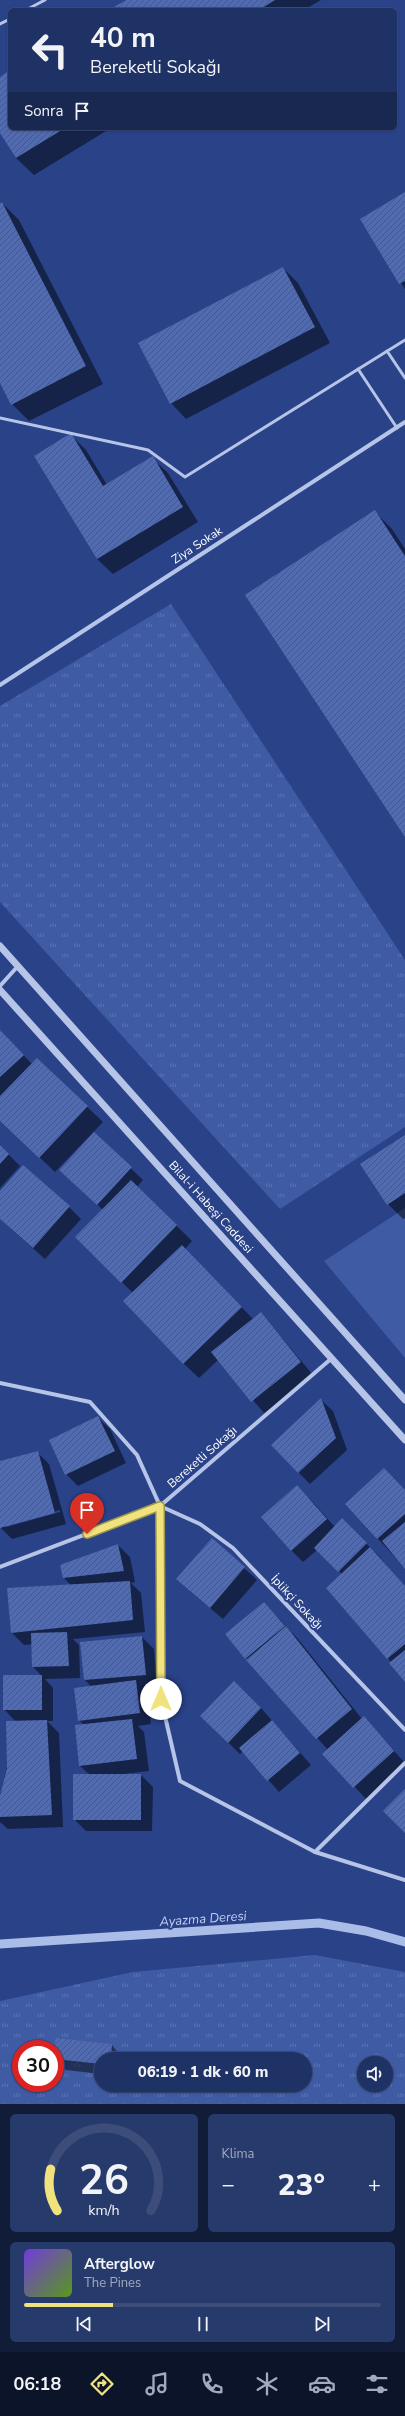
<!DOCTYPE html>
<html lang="tr">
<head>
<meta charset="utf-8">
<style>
  :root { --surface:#1f3266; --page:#273a6c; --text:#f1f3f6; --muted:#a1aabf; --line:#3c4d7a; --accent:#f0e27c }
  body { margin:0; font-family:"Nunito Sans",sans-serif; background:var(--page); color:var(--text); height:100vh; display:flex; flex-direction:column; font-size:15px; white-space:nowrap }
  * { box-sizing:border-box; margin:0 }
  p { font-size:13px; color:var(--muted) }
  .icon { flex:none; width:22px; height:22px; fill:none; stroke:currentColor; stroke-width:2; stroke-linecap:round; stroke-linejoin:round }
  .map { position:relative; height:2104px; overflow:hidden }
  .drawer { display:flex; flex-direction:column; gap:10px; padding:10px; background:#111c38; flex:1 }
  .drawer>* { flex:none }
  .banner { position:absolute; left:8px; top:8px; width:389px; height:122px; border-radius:6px; box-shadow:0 1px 3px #0004,0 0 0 1px var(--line); background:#1f3266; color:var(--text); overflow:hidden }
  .fabs { position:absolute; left:357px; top:2056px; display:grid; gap:8px }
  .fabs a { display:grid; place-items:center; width:36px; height:36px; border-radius:50%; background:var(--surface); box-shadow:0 1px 3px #0004,0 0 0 1px var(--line); font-size:20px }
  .speed { position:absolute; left:12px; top:2040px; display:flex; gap:8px; font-size:20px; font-weight:700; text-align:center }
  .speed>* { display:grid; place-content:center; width:52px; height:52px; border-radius:50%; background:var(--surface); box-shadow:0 1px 3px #0004,0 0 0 1px var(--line); line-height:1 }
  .speed .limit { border:6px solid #d22; background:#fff; color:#111 }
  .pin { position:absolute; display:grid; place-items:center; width:34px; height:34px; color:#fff; margin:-41px -17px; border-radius:50% 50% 50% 0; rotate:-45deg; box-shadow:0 0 4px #0007 }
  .pin .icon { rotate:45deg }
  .me { position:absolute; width:44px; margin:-22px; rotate:0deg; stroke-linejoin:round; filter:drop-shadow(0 0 3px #0008) }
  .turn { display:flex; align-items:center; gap:14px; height:84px; padding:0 16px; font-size:18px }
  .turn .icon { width:52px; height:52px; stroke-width:2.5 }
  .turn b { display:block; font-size:28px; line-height:34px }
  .then { display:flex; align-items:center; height:38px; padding:0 16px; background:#0003; gap:8px; font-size:15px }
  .big { font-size:30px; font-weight:800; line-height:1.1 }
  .drawer .tile { flex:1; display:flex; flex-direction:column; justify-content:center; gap:6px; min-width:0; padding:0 14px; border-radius:6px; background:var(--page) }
  .drawer .dial { align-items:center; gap:0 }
  .dial svg { height:104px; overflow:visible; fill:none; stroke:var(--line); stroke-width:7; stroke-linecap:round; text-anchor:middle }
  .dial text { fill:var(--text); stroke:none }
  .song { display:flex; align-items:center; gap:12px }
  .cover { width:48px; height:48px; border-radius:6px; background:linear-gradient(135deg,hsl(260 70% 55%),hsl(90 70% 35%)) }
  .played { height:4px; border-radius:2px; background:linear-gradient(90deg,var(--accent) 25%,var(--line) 25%) }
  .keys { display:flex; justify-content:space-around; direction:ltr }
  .heat { display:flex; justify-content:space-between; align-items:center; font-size:22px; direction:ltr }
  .drawer .tiles { flex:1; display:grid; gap:10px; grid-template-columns:1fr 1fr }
  .tile:last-child { grid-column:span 2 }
  .trip { position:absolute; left:94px; top:2052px; width:218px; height:40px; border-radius:20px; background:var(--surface); box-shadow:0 1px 3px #0004,0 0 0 1px var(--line); font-weight:800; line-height:40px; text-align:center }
  .tabs { display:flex; height:64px; justify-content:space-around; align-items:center; background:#0c1429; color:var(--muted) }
  .tabs .icon { width:28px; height:28px }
  .tabs .current { color:var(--accent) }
  .tabs b { font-size:18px; color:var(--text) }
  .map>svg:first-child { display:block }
</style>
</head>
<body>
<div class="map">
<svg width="405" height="2104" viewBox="0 0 405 2104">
  <defs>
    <pattern id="grass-tufts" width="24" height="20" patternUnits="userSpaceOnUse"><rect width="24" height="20" fill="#3e5ba4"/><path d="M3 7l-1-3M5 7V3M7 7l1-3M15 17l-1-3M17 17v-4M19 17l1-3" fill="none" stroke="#5b74b2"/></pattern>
    <pattern id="building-hatch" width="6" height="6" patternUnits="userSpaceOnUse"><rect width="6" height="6" fill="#526baf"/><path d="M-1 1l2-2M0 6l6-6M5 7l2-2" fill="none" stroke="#4e5874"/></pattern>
  </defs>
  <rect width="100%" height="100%" fill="#294288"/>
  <g fill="url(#grass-tufts)" fill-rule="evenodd">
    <path d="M171,604L405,960V1127L280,1209L0,902V706Z"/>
    <path d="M315,1955L405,1972V2104H0V2001L133,1972ZM21,2049H55V2083H21ZM101,2059H305V2085H101ZM364,2063H386V2085H364Z"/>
  </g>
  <path fill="#3e5ba4" d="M405,1208V1358L324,1261Z"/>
  <g fill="#0007" fill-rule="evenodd">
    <path d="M127,0H321L304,10H111Z"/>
    <path d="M10,72V128H111L34,175L16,158L0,131V78Z"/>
    <path d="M405,193V289L361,220Z"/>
    <path d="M2,203L19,220L103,384L29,421L12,404L0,381V204Z"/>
    <path d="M283,268L298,283L330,343L186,419L171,403L139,344Z"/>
    <path d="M71,435L86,450L107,485L152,458L168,473L198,522L113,574L97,559Z"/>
    <path d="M375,512L392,529L405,549V835Z"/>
    <path d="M0,1031L32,1064L37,1059L103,1122L55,1172L0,1120Z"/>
    <path d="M95,1134L143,1180L137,1187L192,1241L185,1249L253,1319L261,1313L313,1375L264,1413L218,1360L199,1378L183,1363L133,1293L76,1237L103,1210L73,1182Z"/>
    <path d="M405,1137V1218L403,1219L388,1204Z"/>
    <path d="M0,1146L20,1166L0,1188Z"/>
    <path d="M0,1192L69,1207L81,1219L45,1259L0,1219Z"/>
    <path d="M321,1400L333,1411L347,1450L310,1484L298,1472Z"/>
    <path d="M98,1418L110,1429L126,1463L78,1486L66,1474Z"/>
    <path d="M37,1452L49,1464L66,1524L12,1539L0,1527V1462ZM60,1510V1512L6,1527V1525Z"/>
    <path d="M405,1491V1568L346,1504Z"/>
    <path d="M309,1498L335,1527L342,1520L378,1555L405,1588V1680L388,1658L342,1574L317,1550L303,1562L291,1550Z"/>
    <path d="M212,1539L257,1580L223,1619L190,1591Z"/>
    <path d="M118,1545L130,1557L135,1582L131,1583L141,1593L145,1632L73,1639L79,1645L80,1678L45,1679L53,1688V1721H47L59,1733L63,1827L8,1829L0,1822V1800L16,1722L4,1709V1676H42L33,1667V1644L24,1645L12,1633L71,1585L64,1578L61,1566Z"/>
    <path d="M264,1603L298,1639L362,1719L375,1730L405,1763L366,1799L324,1754L328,1750L246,1658Z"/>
    <path d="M142,1637L154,1649L157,1686L142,1688L147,1693L151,1724L138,1726L144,1732L149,1771L123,1774L141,1775L153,1787L152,1831H86L74,1819L90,1775L80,1766L84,1725L79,1720L92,1687L85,1680Z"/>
    <path d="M261,1708L311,1765L279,1792L243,1751L240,1754L213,1728Z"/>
    <path d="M56,2039L112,2045L123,2059H101V2074L66,2070L55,2059Z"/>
  </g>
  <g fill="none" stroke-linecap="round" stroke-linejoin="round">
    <path stroke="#aabde9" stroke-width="9" d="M0,1944L319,1923L366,1931L405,1942"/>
  </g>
  <g fill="url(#building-hatch)">
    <path d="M126,0H275L259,10H109Z"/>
    <path d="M10,70V128H65L16,158L0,133V77Z"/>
    <path d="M405,192V281L399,284L360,219Z"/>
    <path d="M2,202L86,366L11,405L0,383V203Z"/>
    <path d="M283,267L315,327L170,404L138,343Z"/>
    <path d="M71,433L103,486L153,456L183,507L97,559L34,456Z"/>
    <path d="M375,510L405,556V837L245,595Z"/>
    <path d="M0,1030L24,1055L0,1077Z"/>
    <path d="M37,1058L88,1106L39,1158L0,1121V1096Z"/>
    <path d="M94,1132L132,1167L97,1205L59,1170Z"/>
    <path d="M405,1135V1193L387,1205L360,1164Z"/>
    <path d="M0,1145L9,1154L0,1164Z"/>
    <path d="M23,1165L70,1206L33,1248L0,1219V1191Z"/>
    <path d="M131,1180L177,1225L121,1283L75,1237Z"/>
    <path d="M182,1245L242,1307L183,1364L123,1301Z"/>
    <path d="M261,1312L301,1362L251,1402L211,1352Z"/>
    <path d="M321,1398L336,1438L298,1473L271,1445Z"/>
    <path d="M98,1416L115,1451L65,1475L49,1440Z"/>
    <path d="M38,1451L55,1513L0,1528V1461Z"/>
    <path d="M384,1468L405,1490V1514L377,1539L345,1504Z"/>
    <path d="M297,1485L327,1519L291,1551L261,1517Z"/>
    <path d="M342,1518L367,1543L338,1572L314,1548Z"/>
    <path d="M405,1522V1569L382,1541Z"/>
    <path d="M212,1538L245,1567L210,1608L176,1579Z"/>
    <path d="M118,1544L124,1571L63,1578L60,1565Z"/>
    <path d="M370,1547L405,1586V1644L387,1659L326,1588Z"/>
    <path d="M130,1581L133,1620L11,1633L7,1588Z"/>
    <path d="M264,1602L285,1626L245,1659L225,1634Z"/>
    <path d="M286,1626L352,1709L316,1739L246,1660Z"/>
    <path d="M67,1632L69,1666L32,1667L31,1633Z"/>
    <path d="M142,1636L146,1675L84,1680L80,1642Z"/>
    <path d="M405,1650V1682L389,1663Z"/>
    <rect x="3" y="1675" width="39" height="35"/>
    <path d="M136,1680L140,1713L78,1721L74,1688Z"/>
    <path d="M234,1681L261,1708L228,1743L200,1716Z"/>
    <path d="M364,1716L394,1751L353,1788L322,1754Z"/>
    <path d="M132,1719L137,1759L79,1766L75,1725Z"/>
    <path d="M47,1720L52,1815L0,1817V1796L7,1768L6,1721Z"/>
    <path d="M272,1720L300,1753L267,1781L239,1748Z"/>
    <rect x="73" y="1774" width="68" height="46"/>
    <path d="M405,1789V1833L383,1811Z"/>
    <path d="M55,2038L112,2044L111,2059H101V2064L55,2059Z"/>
  </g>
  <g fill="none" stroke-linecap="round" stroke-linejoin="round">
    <g stroke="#b6c4e8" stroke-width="3">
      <path d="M26,10L45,0"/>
      <path d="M0,24L10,19"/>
      <path d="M387,351L405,378"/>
      <path d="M358,369L397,428"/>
      <path d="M0,418L148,450L185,477L405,340"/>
    </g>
    <g stroke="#b6c4e8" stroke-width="4">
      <path d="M0,685L405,422"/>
      <path d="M0,986L18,966"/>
      <path d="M0,1383L90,1402L137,1455L160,1506L161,1699L180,1781L315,1852L405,1880"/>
      <path d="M160,1506L200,1524L233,1548L405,1730"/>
      <path d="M0,1567L160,1506L332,1358"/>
      <path d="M315,1852L405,1763"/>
    </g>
    <g stroke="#b6c4e8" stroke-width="7">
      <path d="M0,946L405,1400"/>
      <path d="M0,990L405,1440"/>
    </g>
  </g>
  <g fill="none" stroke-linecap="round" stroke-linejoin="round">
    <g stroke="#9c9351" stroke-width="10">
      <path id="route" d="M87,1534L160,1506L161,1699"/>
    </g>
    <use href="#route" stroke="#f0e27c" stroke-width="7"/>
  </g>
  <g text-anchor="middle" stroke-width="4" stroke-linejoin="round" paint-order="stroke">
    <g font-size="12" fill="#fff" stroke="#294288">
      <text transform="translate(197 545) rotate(-33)" y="4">Ziya Sokak</text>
      <text transform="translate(211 1207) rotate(48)" y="4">Bilal-i Habeşi Caddesi</text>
      <text transform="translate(202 1457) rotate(-41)" y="4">Bereketli Sokağı</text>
      <text transform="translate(297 1602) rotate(47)" y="4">İplikçi Sokağı</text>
    </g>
    <g font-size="13" font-style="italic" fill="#c1cff0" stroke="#294288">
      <text transform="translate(203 1918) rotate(-4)" y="5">Ayazma Deresi</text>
    </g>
  </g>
</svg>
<div class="fabs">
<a><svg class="icon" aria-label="sound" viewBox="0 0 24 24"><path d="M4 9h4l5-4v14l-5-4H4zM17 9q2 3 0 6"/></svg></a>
</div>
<div class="speed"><div class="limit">30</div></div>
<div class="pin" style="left:87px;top:1534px;background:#d93025"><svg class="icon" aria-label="arrive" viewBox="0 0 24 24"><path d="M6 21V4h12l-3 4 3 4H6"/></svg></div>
<svg class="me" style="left:161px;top:1699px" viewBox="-20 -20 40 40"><circle r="19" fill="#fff"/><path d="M0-13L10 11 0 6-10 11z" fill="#f0e27c"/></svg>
<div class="trip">06:19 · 1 dk · 60 m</div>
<div class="banner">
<div class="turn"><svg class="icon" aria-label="left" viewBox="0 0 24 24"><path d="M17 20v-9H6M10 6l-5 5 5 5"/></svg><div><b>40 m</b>Bereketli Sokağı</div></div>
<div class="then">Sonra<svg class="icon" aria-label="arrive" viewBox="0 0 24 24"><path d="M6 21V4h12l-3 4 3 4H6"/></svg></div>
</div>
</div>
<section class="drawer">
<div class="tiles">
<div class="tile dial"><svg viewBox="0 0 100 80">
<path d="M14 69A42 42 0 1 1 86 69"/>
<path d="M14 69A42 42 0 0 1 9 37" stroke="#f0e27c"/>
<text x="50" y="56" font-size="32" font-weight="700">26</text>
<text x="50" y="72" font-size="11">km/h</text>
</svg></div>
<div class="tile"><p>Klima</p>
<div class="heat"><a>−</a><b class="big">23°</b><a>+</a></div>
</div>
<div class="tile">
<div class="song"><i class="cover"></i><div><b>Afterglow</b><p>The Pines</p></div></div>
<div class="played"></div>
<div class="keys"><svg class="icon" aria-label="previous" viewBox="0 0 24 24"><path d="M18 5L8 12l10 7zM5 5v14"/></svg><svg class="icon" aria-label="pause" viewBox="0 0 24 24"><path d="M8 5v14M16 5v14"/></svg><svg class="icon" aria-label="next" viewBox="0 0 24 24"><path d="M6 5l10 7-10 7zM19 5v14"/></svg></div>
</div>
</div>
</section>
<nav class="tabs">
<b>06:18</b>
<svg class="icon current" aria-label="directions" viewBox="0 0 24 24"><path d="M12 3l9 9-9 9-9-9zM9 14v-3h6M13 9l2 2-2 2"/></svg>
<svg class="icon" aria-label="music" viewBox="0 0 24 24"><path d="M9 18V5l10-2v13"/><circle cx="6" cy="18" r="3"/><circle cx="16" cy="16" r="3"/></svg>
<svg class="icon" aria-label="phone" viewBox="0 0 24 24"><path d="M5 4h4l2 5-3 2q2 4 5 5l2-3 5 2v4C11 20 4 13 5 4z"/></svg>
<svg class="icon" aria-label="climate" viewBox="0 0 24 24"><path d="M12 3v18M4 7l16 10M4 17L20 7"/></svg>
<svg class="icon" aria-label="car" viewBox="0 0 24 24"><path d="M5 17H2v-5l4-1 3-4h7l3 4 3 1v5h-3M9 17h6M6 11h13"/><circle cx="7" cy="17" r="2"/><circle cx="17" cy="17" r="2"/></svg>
<svg class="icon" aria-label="filters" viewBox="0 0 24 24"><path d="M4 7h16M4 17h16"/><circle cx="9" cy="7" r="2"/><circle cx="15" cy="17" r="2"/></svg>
</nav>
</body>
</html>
